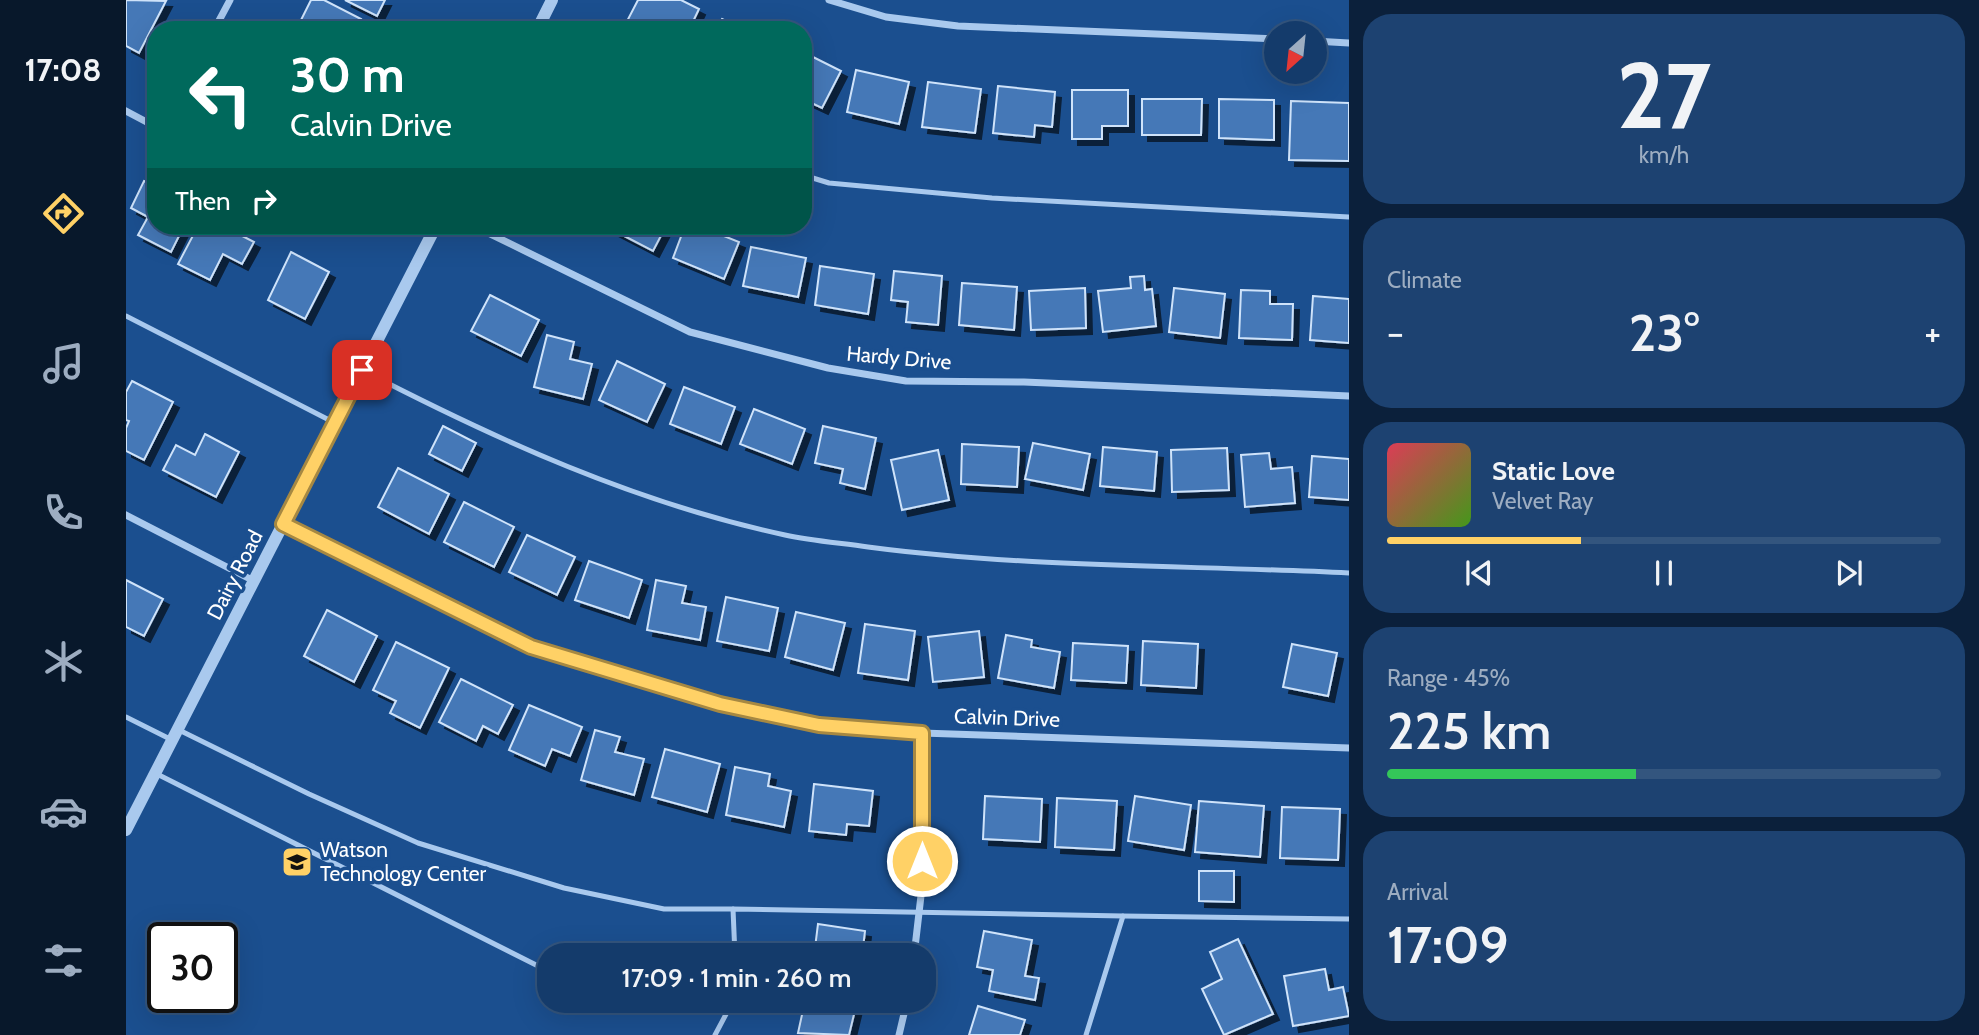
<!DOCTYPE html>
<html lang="en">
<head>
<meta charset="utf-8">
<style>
  :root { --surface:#143b6b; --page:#1d4271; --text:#f1f3f6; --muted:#9dadc1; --line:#33557e; --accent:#ffd166 }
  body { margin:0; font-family:Cabin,sans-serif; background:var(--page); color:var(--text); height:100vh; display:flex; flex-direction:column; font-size:26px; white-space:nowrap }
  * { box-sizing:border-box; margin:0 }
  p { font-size:23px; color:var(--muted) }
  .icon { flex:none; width:38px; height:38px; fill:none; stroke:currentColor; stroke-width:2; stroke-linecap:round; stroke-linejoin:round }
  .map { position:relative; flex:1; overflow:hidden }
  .drawer { display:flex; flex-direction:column; gap:14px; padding:14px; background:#0b203b; width:630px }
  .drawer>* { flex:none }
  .guide { position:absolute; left:21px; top:21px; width:665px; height:214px; border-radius:28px; box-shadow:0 7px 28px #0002,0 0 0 2px var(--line); background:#00695c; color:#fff; overflow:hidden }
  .needle { width:46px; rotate:207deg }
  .controls { position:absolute; left:1138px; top:21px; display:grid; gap:14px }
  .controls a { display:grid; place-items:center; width:63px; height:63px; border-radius:50%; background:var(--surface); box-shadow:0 7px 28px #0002,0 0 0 2px var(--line); font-size:35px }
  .speed { position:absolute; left:21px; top:922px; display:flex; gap:14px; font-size:35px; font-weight:700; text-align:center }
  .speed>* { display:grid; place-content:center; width:91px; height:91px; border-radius:50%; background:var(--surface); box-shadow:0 7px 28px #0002,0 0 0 2px var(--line); line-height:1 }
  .speed .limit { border:4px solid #111; border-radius:10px; background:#fff; color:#111 }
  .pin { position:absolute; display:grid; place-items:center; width:60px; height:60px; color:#fff; margin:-30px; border-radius:14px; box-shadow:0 4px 10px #0006 }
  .me { position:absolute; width:77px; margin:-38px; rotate:0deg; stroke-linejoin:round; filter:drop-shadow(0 0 5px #0008) }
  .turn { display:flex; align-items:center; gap:24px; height:147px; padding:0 28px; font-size:32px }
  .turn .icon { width:91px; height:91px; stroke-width:2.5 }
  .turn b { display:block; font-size:49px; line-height:60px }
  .then { display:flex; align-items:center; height:66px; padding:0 28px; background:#0003; gap:14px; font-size:26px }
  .big { font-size:52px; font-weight:600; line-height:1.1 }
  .drawer .widget { flex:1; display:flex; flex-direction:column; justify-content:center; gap:10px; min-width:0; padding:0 24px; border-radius:28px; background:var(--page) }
  .drawer .dial { align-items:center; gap:0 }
  .dial b { font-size:91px; line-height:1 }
  .song { display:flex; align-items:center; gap:21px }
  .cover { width:84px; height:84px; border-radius:10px; background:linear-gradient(135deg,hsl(350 70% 55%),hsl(100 70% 35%)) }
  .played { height:7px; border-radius:4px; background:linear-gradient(90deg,var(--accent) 35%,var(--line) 35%) }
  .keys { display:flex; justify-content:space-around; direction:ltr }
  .heat { display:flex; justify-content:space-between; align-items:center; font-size:38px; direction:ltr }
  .charge { height:10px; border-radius:5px; background:linear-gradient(90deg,#34c759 45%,var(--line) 0) }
  .trip { position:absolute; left:411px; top:943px; width:399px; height:70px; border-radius:28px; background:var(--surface); box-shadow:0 7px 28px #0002,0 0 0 2px var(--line); font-weight:600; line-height:70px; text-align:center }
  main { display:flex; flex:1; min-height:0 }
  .menu { display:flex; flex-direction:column; width:126px; justify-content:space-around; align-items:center; background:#08182b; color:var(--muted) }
  .menu .icon { width:49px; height:49px }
  .menu .active { color:var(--accent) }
  .menu b { font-size:32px; color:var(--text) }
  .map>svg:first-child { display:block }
</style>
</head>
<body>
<main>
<nav class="menu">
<b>17:08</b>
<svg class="icon active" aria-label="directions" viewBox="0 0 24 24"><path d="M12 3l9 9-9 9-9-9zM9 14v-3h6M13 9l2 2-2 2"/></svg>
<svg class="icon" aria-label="music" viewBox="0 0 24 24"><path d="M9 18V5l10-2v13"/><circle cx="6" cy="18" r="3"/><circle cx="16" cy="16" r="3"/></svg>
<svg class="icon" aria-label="phone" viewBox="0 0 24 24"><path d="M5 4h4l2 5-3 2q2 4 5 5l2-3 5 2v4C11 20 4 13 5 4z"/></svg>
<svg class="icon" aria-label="climate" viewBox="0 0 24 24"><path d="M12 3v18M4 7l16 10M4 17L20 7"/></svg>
<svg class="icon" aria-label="car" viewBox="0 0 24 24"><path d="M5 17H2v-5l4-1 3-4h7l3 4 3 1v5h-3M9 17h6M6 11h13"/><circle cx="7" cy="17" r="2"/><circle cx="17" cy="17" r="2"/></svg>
<svg class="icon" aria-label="filters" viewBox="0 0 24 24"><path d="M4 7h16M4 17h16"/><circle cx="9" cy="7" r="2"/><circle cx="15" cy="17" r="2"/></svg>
</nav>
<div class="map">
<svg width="1223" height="1035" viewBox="0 0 1223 1035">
  <defs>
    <filter id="shadow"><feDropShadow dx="6" dy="6" stdDeviation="0" flood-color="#0009"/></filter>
  </defs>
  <rect width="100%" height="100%" fill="#1b4f8f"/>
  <g fill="#4478b7" stroke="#cfe3fa" stroke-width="2" filter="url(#shadow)">
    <path d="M0,0L40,1L13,53L0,46Z"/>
    <path d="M185,0H198L235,19L230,30H170Z"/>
    <path d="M219,0H259L251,16Z"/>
    <path d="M512,0H555L573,9L563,30H504L498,27Z"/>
    <path d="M596,19L617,30H590Z"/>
    <path d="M677,52L715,71L696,108L677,99Z"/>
    <path d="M730,70L783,82L773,124L721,112Z"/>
    <path d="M802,82L855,89L849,133L796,127Z"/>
    <path d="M872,86L929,92L926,127L909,125L908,137L867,133Z"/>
    <path d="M946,90H1002V126H976V139H946Z"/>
    <path d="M1016,99H1076L1075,135H1016Z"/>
    <path d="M1093,99L1148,100V140L1093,138Z"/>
    <path d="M1165,101L1223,103V161L1163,160Z"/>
    <path d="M18,181L30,187V226H58L45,252L12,235L22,217L5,208Z"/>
    <path d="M72,226H97L128,242L116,264L97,254L84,280L52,264Z"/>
    <path d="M479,226H540L527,251Z"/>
    <path d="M559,226H573L613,242L598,279L547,258Z"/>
    <path d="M625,247L680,258L672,297L617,286Z"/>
    <path d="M165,252L203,272L179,319L142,300Z"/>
    <path d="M694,266L748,274L742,314L689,305Z"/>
    <path d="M768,271L816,276L812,325L780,322L782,302L765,300Z"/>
    <path d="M1018,276L1019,290L1026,289L1030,326L977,332L972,291L1005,288L1004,277Z"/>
    <path d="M836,283L891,287L888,330L833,325Z"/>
    <path d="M959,288L960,328L905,330L903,291Z"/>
    <path d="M1048,288L1099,294L1094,338L1043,332Z"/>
    <path d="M1115,290L1144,291V304H1167L1166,340L1113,338Z"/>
    <path d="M364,295L413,320L395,356L345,331Z"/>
    <path d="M1187,296L1223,299V343L1184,340Z"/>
    <path d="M421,335L448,342L444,359L466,364L457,399L408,387Z"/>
    <path d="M491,361L539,384L521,422L473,400Z"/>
    <path d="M6,381L47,402L18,460L0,451V428L3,421L0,420V392Z"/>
    <path d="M558,387L609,407L595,444L544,424Z"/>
    <path d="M628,409L679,429L666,464L614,444Z"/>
    <path d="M317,426L350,443L336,471L303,454Z"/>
    <path d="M697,426L750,438L739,489L714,483L717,469L689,463Z"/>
    <path d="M79,434L113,452L90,497L37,470L50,445L69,455Z"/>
    <path d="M907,443L964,454L957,490L899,479Z"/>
    <path d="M836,444L893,447L891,487L835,484Z"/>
    <path d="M977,447L1031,452L1028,491L974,486Z"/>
    <path d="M1101,448L1103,490L1046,492L1045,450Z"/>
    <path d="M812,450L823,500L776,510L765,460Z"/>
    <path d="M1143,453L1145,469L1166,467L1169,503L1119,507L1115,455Z"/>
    <path d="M1186,456L1223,459V500L1183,497Z"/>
    <path d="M272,468L323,494L303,534L252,507Z"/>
    <path d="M338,502L388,527L368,567L318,542Z"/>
    <path d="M401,535L449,557L431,595L383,572Z"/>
    <path d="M463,561L516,580L503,618L449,600Z"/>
    <path d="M0,580L37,599L18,636L0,627Z"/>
    <path d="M530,580L560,586L556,603L580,607L574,640L521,630Z"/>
    <path d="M600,597L652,608L643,651L591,641Z"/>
    <path d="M201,610L251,636L228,682L178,656Z"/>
    <path d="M670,612L719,623L707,670L659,657Z"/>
    <path d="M739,624L789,631L782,680L732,673Z"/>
    <path d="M853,631L858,677L807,682L802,637Z"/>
    <path d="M880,635L906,640L905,647L934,652L928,688L872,678Z"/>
    <path d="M1017,641L1072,644L1070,688L1015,685Z"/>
    <path d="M270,642L323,668L294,728L264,713L270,701L247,690Z"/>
    <path d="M947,643L1002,646L1000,683L945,680Z"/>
    <path d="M1166,644L1211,653L1202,696L1157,687Z"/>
    <path d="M335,679L387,705L372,734L357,726L350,741L313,722Z"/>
    <path d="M403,705L456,727L444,756L426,749L419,766L383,750Z"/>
    <path d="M469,730L494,737L489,752L518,759L508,795L455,780Z"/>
    <path d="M539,749L594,764L581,812L526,797Z"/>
    <path d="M609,767L644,774L642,786L665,791L658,827L600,815Z"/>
    <path d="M688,784L747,791L743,826L721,824L720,835L683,831Z"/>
    <path d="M859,796L916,799L914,842L857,839Z"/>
    <path d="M1009,796L1065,805L1058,850L1002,841Z"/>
    <path d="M931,798L991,801L988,850L929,847Z"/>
    <path d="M1073,801L1138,806L1134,857L1069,852Z"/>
    <path d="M1156,807L1214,809L1212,860L1154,858Z"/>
    <path d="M1073,871H1108V902L1073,901Z"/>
    <path d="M692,924L739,931L736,956H688Z"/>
    <path d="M858,931L906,940L899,976L913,978L909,1000L863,991L867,970L851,967Z"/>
    <path d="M1112,939L1147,1014L1098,1035L1076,989L1096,979L1084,952Z"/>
    <path d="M1199,969L1203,990L1217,987L1223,1016L1167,1026L1158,976Z"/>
    <path d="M679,1001H709L730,1006L723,1035L672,1033Z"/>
    <path d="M852,1006L899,1020L894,1035H843Z"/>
  </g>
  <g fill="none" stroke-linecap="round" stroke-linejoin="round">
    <g stroke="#a9c9ee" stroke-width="5">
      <path d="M677,175L703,183L866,198L1223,217"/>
      <path d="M0,316L209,423"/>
      <path d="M236,370C371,440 510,503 659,535C686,541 715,543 742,547C901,568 1063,565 1223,573"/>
      <path d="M0,717L46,740"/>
      <path d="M53,730L183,794L292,843L438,888L538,909H607"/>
      <path d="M29,773L424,972"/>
      <path d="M997,916L1223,919"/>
      <path d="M609,956L607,909L997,916L960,1035"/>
      <path d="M481,1001L502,1011"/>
      <path d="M589,1035L607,1001"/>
    </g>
    <g stroke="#a9c9ee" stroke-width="7">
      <path d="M703,0L760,17L832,26L1150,39"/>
      <path d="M88,30L104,0"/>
      <path d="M1188,41L1223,43"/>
      <path d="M0,111L30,127"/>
      <path d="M348,226L564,332L702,368L780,381L898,382L1223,396"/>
      <path d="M0,515L128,581"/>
      <path d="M157,524L405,647L594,704L693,725L796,733L1223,748"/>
      <path d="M788,956L796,887V733"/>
      <path d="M773,1035L781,1001"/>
    </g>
    <g stroke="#a9c9ee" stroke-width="12">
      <path d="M411,30L426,0"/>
      <path d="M0,830L310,226"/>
    </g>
  </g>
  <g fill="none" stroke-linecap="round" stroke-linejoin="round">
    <g stroke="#a68842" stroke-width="18">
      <path id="route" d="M236,370L157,524L405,647L594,704L693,725L796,733V861"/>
    </g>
    <use href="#route" stroke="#ffd166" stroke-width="12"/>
  </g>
  <defs>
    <g id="school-square" transform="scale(1.575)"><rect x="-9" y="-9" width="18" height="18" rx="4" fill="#ffd166" stroke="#1b4f8f"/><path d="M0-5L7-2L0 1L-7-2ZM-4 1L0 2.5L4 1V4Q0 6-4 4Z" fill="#111"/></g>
  </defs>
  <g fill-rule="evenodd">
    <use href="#school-square" x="171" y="862"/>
  </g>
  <g text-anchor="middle" stroke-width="7" stroke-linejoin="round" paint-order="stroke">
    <g font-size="21" fill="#fff" stroke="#1b4f8f">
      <text transform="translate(773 358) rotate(5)" y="7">Hardy Drive</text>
      <text transform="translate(109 575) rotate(-63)" y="7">Dairy Road</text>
      <text transform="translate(881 718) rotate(2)" y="7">Calvin Drive</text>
    </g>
    <g font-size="21" fill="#fff" stroke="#1b4f8f" text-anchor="start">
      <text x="194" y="857">Watson<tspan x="194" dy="24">Technology Center</tspan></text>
    </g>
  </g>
</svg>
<div class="controls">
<a><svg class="needle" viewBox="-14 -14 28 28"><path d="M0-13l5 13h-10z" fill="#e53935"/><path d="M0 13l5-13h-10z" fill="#9dadc1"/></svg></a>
</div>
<div class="speed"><div class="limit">30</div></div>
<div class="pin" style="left:236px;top:370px;background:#d93025"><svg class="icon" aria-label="arrive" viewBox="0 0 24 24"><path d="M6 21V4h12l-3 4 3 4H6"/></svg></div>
<svg class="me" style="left:796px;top:861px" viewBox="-20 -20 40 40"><circle r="17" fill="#ffd166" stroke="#fff" stroke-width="3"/><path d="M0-11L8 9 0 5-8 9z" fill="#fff"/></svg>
<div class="trip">17:09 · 1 min · 260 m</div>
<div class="guide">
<div class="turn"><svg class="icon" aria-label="left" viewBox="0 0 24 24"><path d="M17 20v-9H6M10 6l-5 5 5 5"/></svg><div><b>30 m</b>Calvin Drive</div></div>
<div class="then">Then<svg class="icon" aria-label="right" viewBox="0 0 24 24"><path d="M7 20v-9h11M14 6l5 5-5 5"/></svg></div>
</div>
</div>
<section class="drawer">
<div class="widget dial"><b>27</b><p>km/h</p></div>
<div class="widget"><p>Climate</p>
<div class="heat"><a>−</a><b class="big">23°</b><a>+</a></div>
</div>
<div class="widget">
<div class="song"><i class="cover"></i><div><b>Static Love</b><p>Velvet Ray</p></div></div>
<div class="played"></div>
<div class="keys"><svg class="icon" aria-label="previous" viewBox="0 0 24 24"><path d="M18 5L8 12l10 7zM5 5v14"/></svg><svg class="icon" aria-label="pause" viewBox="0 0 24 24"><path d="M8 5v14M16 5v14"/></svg><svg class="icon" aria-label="next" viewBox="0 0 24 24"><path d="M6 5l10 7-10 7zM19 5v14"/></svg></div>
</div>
<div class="widget"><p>Range · 45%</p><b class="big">225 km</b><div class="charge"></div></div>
<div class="widget"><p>Arrival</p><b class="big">17:09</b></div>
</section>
</main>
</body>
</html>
